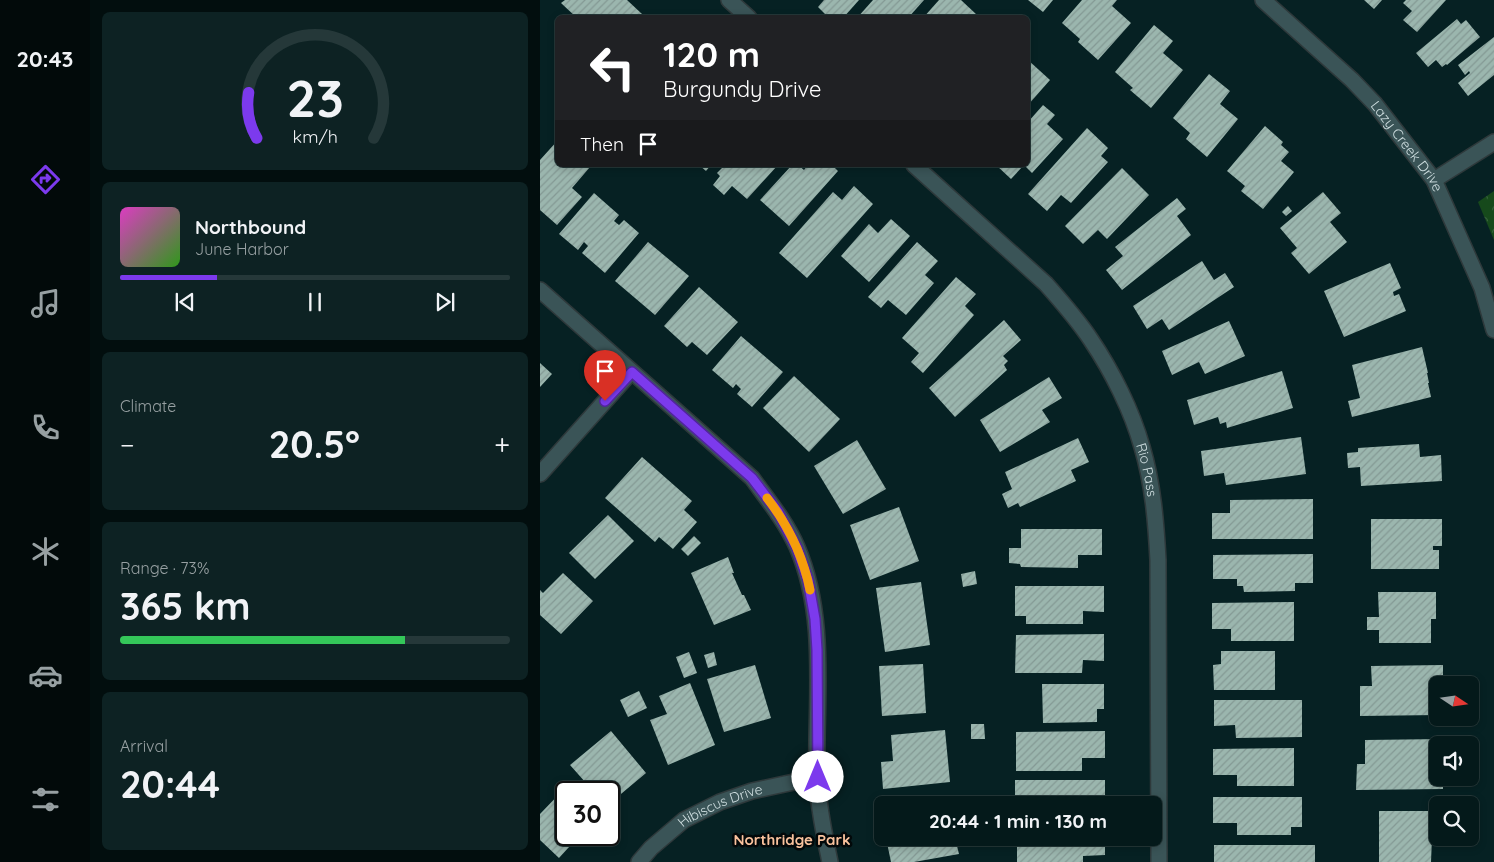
<!DOCTYPE html>
<html lang="en">
<head>
<meta charset="utf-8">
<style>
  :root { --surface:#04191a; --page:#0d2223; --text:#f1f3f6; --muted:#97a0a2; --line:#253839; --accent:#7c3aed }
  body { margin:0; font-family:Quicksand,sans-serif; background:var(--page); color:var(--text); height:100vh; display:flex; flex-direction:column; font-size:19px; white-space:nowrap }
  * { box-sizing:border-box; margin:0 }
  p { font-size:16px; color:var(--muted) }
  .icon { flex:none; width:28px; height:28px; fill:none; stroke:currentColor; stroke-width:2; stroke-linecap:round; stroke-linejoin:round }
  .map { position:relative; flex:1; overflow:hidden }
  .sheet { display:flex; flex-direction:column; gap:12px; padding:12px; background:#020e0e; width:450px }
  .sheet>* { flex:none }
  .hud { position:absolute; left:15px; top:15px; width:475px; height:152px; border-radius:8px; box-shadow:0 2px 8px #0003,0 0 0 1px var(--line); background:#202124; color:#fff; overflow:hidden }
  .needle { width:32px; rotate:103deg }
  .controls { position:absolute; left:889px; top:676px; display:grid; gap:10px }
  .controls a { display:grid; place-items:center; width:50px; height:50px; border-radius:8px; background:var(--surface); box-shadow:0 2px 8px #0003,0 0 0 1px var(--line); font-size:25px }
  .speed { position:absolute; left:15px; top:781px; display:flex; gap:10px; font-size:25px; font-weight:700; text-align:center }
  .speed>* { display:grid; place-content:center; width:65px; height:65px; border-radius:50%; background:var(--surface); box-shadow:0 2px 8px #0003,0 0 0 1px var(--line); line-height:1 }
  .speed .limit { border:2px solid #111; border-radius:8px; background:#fff; color:#111 }
  .pin { position:absolute; display:grid; place-items:center; width:42px; height:42px; color:#fff; margin:-51px -21px; border-radius:50% 50% 50% 0; rotate:-45deg; box-shadow:0 0 5px #0007 }
  .pin .icon { rotate:45deg }
  .me { position:absolute; width:55px; margin:-28px; rotate:0deg; stroke-linejoin:round; filter:drop-shadow(0 0 4px #0008) }
  .turn { display:flex; align-items:center; gap:18px; height:105px; padding:0 25px; font-size:22px }
  .turn .icon { width:65px; height:65px; stroke-width:2.5 }
  .turn b { display:block; font-size:35px; line-height:42px }
  .then { display:flex; align-items:center; height:48px; padding:0 25px; background:#0003; gap:10px; font-size:19px }
  .big { font-size:38px; font-weight:700; line-height:1.1 }
  .sheet .card { flex:1; display:flex; flex-direction:column; justify-content:center; gap:8px; min-width:0; padding:0 18px; border-radius:8px; background:var(--page) }
  .sheet .dial { align-items:center; gap:0 }
  .dial svg { height:130px; overflow:visible; fill:none; stroke:var(--line); stroke-width:7; stroke-linecap:round; text-anchor:middle }
  .dial text { fill:var(--text); stroke:none }
  .song { display:flex; align-items:center; gap:15px }
  .cover { width:60px; height:60px; border-radius:8px; background:linear-gradient(135deg,hsl(310 70% 55%),hsl(110 70% 35%)) }
  .played { height:5px; border-radius:2px; background:linear-gradient(90deg,var(--accent) 25%,var(--line) 25%) }
  .keys { display:flex; justify-content:space-around; direction:ltr }
  .heat { display:flex; justify-content:space-between; align-items:center; font-size:28px; direction:ltr }
  .charge { height:8px; border-radius:4px; background:linear-gradient(90deg,#34c759 73%,var(--line) 0) }
  .trip { position:absolute; left:334px; top:796px; width:288px; height:50px; border-radius:8px; background:var(--surface); box-shadow:0 2px 8px #0003,0 0 0 1px var(--line); font-weight:700; line-height:50px; text-align:center }
  main { display:flex; flex:1; min-height:0 }
  .tabs { display:flex; flex-direction:column; width:90px; justify-content:space-around; align-items:center; background:#020a0a; color:var(--muted) }
  .tabs .icon { width:35px; height:35px }
  .tabs .on { color:var(--accent) }
  .tabs b { font-size:22px; color:var(--text) }
  .map>svg:first-child { display:block }
</style>
</head>
<body>
<main>
<nav class="tabs">
<b>20:43</b>
<svg class="icon on" aria-label="directions" viewBox="0 0 24 24"><path d="M12 3l9 9-9 9-9-9zM9 14v-3h6M13 9l2 2-2 2"/></svg>
<svg class="icon" aria-label="music" viewBox="0 0 24 24"><path d="M9 18V5l10-2v13"/><circle cx="6" cy="18" r="3"/><circle cx="16" cy="16" r="3"/></svg>
<svg class="icon" aria-label="phone" viewBox="0 0 24 24"><path d="M5 4h4l2 5-3 2q2 4 5 5l2-3 5 2v4C11 20 4 13 5 4z"/></svg>
<svg class="icon" aria-label="climate" viewBox="0 0 24 24"><path d="M12 3v18M4 7l16 10M4 17L20 7"/></svg>
<svg class="icon" aria-label="car" viewBox="0 0 24 24"><path d="M5 17H2v-5l4-1 3-4h7l3 4 3 1v5h-3M9 17h6M6 11h13"/><circle cx="7" cy="17" r="2"/><circle cx="17" cy="17" r="2"/></svg>
<svg class="icon" aria-label="filters" viewBox="0 0 24 24"><path d="M4 7h16M4 17h16"/><circle cx="9" cy="7" r="2"/><circle cx="15" cy="17" r="2"/></svg>
</nav>
<section class="sheet">
<div class="card dial"><svg viewBox="0 0 100 80">
<path d="M14 69A42 42 0 1 1 86 69"/>
<path d="M14 69A42 42 0 0 1 9 41" stroke="#7c3aed"/>
<text x="50" y="56" font-size="32" font-weight="700">23</text>
<text x="50" y="72" font-size="11">km/h</text>
</svg></div>
<div class="card">
<div class="song"><i class="cover"></i><div><b>Northbound</b><p>June Harbor</p></div></div>
<div class="played"></div>
<div class="keys"><svg class="icon" aria-label="previous" viewBox="0 0 24 24"><path d="M18 5L8 12l10 7zM5 5v14"/></svg><svg class="icon" aria-label="pause" viewBox="0 0 24 24"><path d="M8 5v14M16 5v14"/></svg><svg class="icon" aria-label="next" viewBox="0 0 24 24"><path d="M6 5l10 7-10 7zM19 5v14"/></svg></div>
</div>
<div class="card"><p>Climate</p>
<div class="heat"><a>−</a><b class="big">20.5°</b><a>+</a></div>
</div>
<div class="card"><p>Range · 73%</p><b class="big">365 km</b><div class="charge"></div></div>
<div class="card"><p>Arrival</p><b class="big">20:44</b></div>
</section>
<div class="map">
<svg width="954" height="862" viewBox="0 0 954 862">
  <defs>
    <pattern id="park-crowns" width="20" height="18" patternUnits="userSpaceOnUse" patternTransform="scale(1.25)"><rect width="20" height="18" fill="#16491b"/><path d="M2 6a3 3 0 1 1 6 0M12 15a3 3 0 1 1 6 0" fill="none" stroke="#37633c"/></pattern>
    <pattern id="building-hatch" width="6" height="6" patternUnits="userSpaceOnUse" patternTransform="scale(1.25)"><rect width="6" height="6" fill="#9bb6ae"/><path d="M-1 1l2-2M0 6l6-6M5 7l2-2" fill="none" stroke="#849994"/></pattern>
  </defs>
  <rect width="100%" height="100%" fill="#062123"/>
  <path fill="url(#park-crowns)" d="M954,191V240L938,202Z"/>
  <g fill="url(#building-hatch)">
    <path d="M25,0H87L102,14L99,18H37L21,3Z"/>
    <path d="M284,0H319L303,18H289L278,7Z"/>
    <path d="M333,0H384L368,18H317Z"/>
    <path d="M399,0H421L437,15L435,18H383Z"/>
    <path d="M488,0H513L503,12Z"/>
    <path d="M542,0H577L572,6L591,23L558,60L538,42L540,39L522,23Z"/>
    <path d="M824,0H842L834,9Z"/>
    <path d="M866,0H906L877,32L863,20L872,11L863,3Z"/>
    <path d="M917,19L921,24L926,20L940,37L907,65L906,64L902,67L896,60L888,67L876,53Z"/>
    <path d="M614,25L633,41L623,53L643,70L611,108L590,90L593,88L575,72Z"/>
    <path d="M954,37V75L928,96L918,83L930,73L929,71L925,75L918,65Z"/>
    <path d="M488,60L510,80L488,105Z"/>
    <path d="M669,74L690,91L680,104L698,119L667,157L646,139L650,133L633,118Z"/>
    <path d="M503,105L515,115L507,124L523,139L492,173L484,165H488V122Z"/>
    <path d="M725,126L743,142L741,145L749,152L741,161L754,172L723,209L701,191L705,186L687,171Z"/>
    <path d="M547,128L568,148L561,156L568,162L531,203L521,195L507,211L488,194Z"/>
    <path d="M18,140V165H47L50,167L32,188L42,197L17,225L0,210V160Z"/>
    <path d="M159,165H171L166,171Z"/>
    <path d="M185,165H238L207,199L192,186L184,195L173,185L180,176L177,173Z"/>
    <path d="M252,165H258L264,170L268,165H292L298,171L249,226L220,200Z"/>
    <path d="M456,165H484L471,179Z"/>
    <path d="M582,168L609,195L567,239L558,230L543,244L525,226Z"/>
    <path d="M314,186L333,204L267,278L239,253L293,192L302,200Z"/>
    <path d="M783,192L801,213L790,222L807,242L769,274L751,253L757,248L740,228Z"/>
    <path d="M54,193L79,215L74,221L79,225L84,220L99,233L65,273L42,253L48,246L44,242L38,250L19,234Z"/>
    <path d="M637,198L646,209L637,216L651,235L582,290L566,270L583,256L575,247Z"/>
    <path d="M748,206L752,211L746,216L742,212Z"/>
    <path d="M351,219L370,236L329,282L301,256L329,224L338,233Z"/>
    <path d="M108,242L149,276L115,315L75,281Z"/>
    <path d="M377,242L398,261L385,275L394,283L366,315L348,300L341,308L328,297Z"/>
    <path d="M662,261L674,280L685,273L694,287L629,330L622,319L607,329L593,306Z"/>
    <path d="M850,263L861,288L853,292L854,296L859,294L866,311L804,337L784,291Z"/>
    <path d="M416,277L436,294L425,306L434,315L383,373L371,362L379,353L362,338Z"/>
    <path d="M159,287L198,322L167,355L152,342L147,347L124,326Z"/>
    <path d="M464,320L481,340L463,356L468,361L464,365L467,370L415,417L389,388Z"/>
    <path d="M689,321L705,356L665,374L659,362L632,375L622,351Z"/>
    <path d="M201,336L243,372L212,407L197,394L201,389L196,384L193,388L172,370Z"/>
    <path d="M882,347L888,373H887L889,383H888L891,397L812,417L808,401L820,398L812,365Z"/>
    <path d="M0,363L12,374L0,387Z"/>
    <path d="M742,371L753,408L687,428L686,422L680,424L678,417L654,425L647,400Z"/>
    <path d="M254,376L300,419L269,452L223,408Z"/>
    <path d="M509,377L522,398L502,410L510,422L460,452L440,420Z"/>
    <path d="M761,437L766,474L686,485L684,473L664,476L661,451Z"/>
    <path d="M538,438L549,462L531,470L536,481L480,507L478,503L468,508L462,494L472,489L465,472Z"/>
    <path d="M317,440L346,489L303,514L274,466Z"/>
    <path d="M879,444L880,457L901,455L902,481L821,486L820,467L808,468L807,453L818,452V448Z"/>
    <path d="M102,457L152,501L144,510L157,522L133,549L119,537L115,542L65,498Z"/>
    <path d="M773,499V539H672V513H690V500Z"/>
    <path d="M359,507L379,561L330,580L310,525Z"/>
    <path d="M68,515L94,541L55,579L29,553Z"/>
    <path d="M831,519H902V546H893V550H899V569H831Z"/>
    <path d="M481,529H562V555H538V568L481,567L480,564L469,563V548H481Z"/>
    <path d="M154,536L161,543L148,556L141,549Z"/>
    <path d="M773,554V583H755V591L704,592L703,586H697V579H673V555Z"/>
    <path d="M188,557L194,573H192L202,595H204L211,610L174,625L151,573Z"/>
    <path d="M435,571L437,584L423,587L421,574Z"/>
    <path d="M23,573L53,601L21,634L0,615V590L3,593Z"/>
    <path d="M381,582L390,645L345,652L336,588Z"/>
    <path d="M475,586H564V612L543,611V624H486V616H475Z"/>
    <path d="M838,592H896V619H891V643H839V630H827V617H839Z"/>
    <path d="M754,602V641H691V629H672V603Z"/>
    <path d="M564,634V661L543,660L542,673H475L476,635Z"/>
    <path d="M681,651H735V690H674L673,665L681,664Z"/>
    <path d="M149,652L157,673L144,678L136,657Z"/>
    <path d="M174,652L177,665L168,668L164,655Z"/>
    <path d="M383,664L386,713L342,716L339,666Z"/>
    <path d="M215,665L231,718L184,732L167,679Z"/>
    <path d="M903,665V685H898V693H894V697H898V715L820,716V686H832L831,666Z"/>
    <path d="M150,683L175,745L128,765L110,720L127,714L119,696Z"/>
    <path d="M502,684H564V709H557V722L503,723Z"/>
    <path d="M99,691L107,708L88,717L80,700Z"/>
    <path d="M674,700H762V737L696,738L695,725L674,726Z"/>
    <path d="M431,724H444L445,739H431Z"/>
    <path d="M405,730L410,782L343,789L341,762L353,761L351,735Z"/>
    <path d="M71,731L106,773L69,804V792H54L30,765Z"/>
    <path d="M565,731V758H542V771H476V732Z"/>
    <path d="M903,739V745H898V767H894V772H898V778H903V789L816,790L817,764H825V740Z"/>
    <path d="M754,748V786H697V775H673V749Z"/>
    <rect x="475" y="780" width="90" height="25"/>
    <path d="M25,788L29,792H26V835H40L19,858L0,840V814Z"/>
    <path d="M407,795L409,805H359V804Z"/>
    <path d="M673,797H762V827H751V835H697V823H673Z"/>
    <path d="M839,811H898V839L892,838L891,862H839Z"/>
    <path d="M346,838H415L419,854L374,862H351Z"/>
    <path d="M477,838H565V855L543,856V862H477Z"/>
    <rect x="674" y="845" width="101" height="17"/>
  </g>
  <g fill="none" stroke-linecap="round" stroke-linejoin="round">
    <g stroke="#2e393b" stroke-width="18">
      <g id="street">
        <path d="M189,0L209,18"/>
        <path id="s1" d="M723,0L812,80L835,104L894,180L942,288L954,330"/>
        <path id="s2" d="M374,165L506,284C522,302 538,320 551,340C572,371 592,411 602,447C613,484 616,522 618,560L619,862"/>
        <path d="M894,180L954,142"/>
        <path d="M0,290L212,478C228,500 246,522 257,547C288,619 275,701 277,776C278,805 284,834 290,862"/>
        <path d="M0,474L91,372"/>
        <path id="s3" d="M99,862L111,848L144,820L180,802L212,791L277,777"/>
      </g>
    </g>
    <use href="#street" stroke="#3a5457" stroke-width="15"/>
  </g>
  <g fill="none" stroke-linecap="round" stroke-linejoin="round">
    <g stroke="#51269a" stroke-width="12">
      <path id="route" d="M65,401L92,372L212,478L238,512L257,548L268,580L275,619L277,650L278,777"/>
    </g>
    <use href="#route" stroke="#7c3aed" stroke-width="9"/>
    <path stroke="#f59e0b" stroke-width="9" d="M227,498C248,525 263,556 270,590"/>
  </g>
  <g text-anchor="middle" stroke-width="5" stroke-linejoin="round" paint-order="stroke">
    <g font-size="14" fill="#d0dfe1" stroke="#020809">
      <text dy="5" stroke="none"><textPath href="#s1" startOffset="206">Lazy Creek Drive</textPath></text>
      <text dy="5" stroke="none"><textPath href="#s2" startOffset="392">Rio Pass</textPath></text>
      <text dy="5" stroke="none"><textPath href="#s3" startOffset="101">Hibiscus Drive</textPath></text>
    </g>
    <g font-size="15" font-weight="bold" fill="#f9c29d" stroke="#020809">
      <text x="252" y="845">Northridge Park</text>
    </g>
  </g>
</svg>
<div class="controls">
<a><svg class="needle" viewBox="-14 -14 28 28"><path d="M0-13l5 13h-10z" fill="#e53935"/><path d="M0 13l5-13h-10z" fill="#97a0a2"/></svg></a>
<a><svg class="icon" aria-label="sound" viewBox="0 0 24 24"><path d="M4 9h4l5-4v14l-5-4H4zM17 9q2 3 0 6"/></svg></a>
<a><svg class="icon" aria-label="search" viewBox="0 0 24 24"><circle cx="10" cy="10" r="6"/><path d="M15 15l6 6"/></svg></a>
</div>
<div class="speed"><div class="limit">30</div></div>
<div class="pin" style="left:65px;top:401px;background:#d93025"><svg class="icon" aria-label="arrive" viewBox="0 0 24 24"><path d="M6 21V4h12l-3 4 3 4H6"/></svg></div>
<svg class="me" style="left:278px;top:777px" viewBox="-20 -20 40 40"><circle r="19" fill="#fff"/><path d="M0-13L10 11 0 6-10 11z" fill="#7c3aed"/></svg>
<div class="trip">20:44 · 1 min · 130 m</div>
<div class="hud">
<div class="turn"><svg class="icon" aria-label="left" viewBox="0 0 24 24"><path d="M17 20v-9H6M10 6l-5 5 5 5"/></svg><div><b>120 m</b>Burgundy Drive</div></div>
<div class="then">Then<svg class="icon" aria-label="arrive" viewBox="0 0 24 24"><path d="M6 21V4h12l-3 4 3 4H6"/></svg></div>
</div>
</div>
</main>
</body>
</html>
